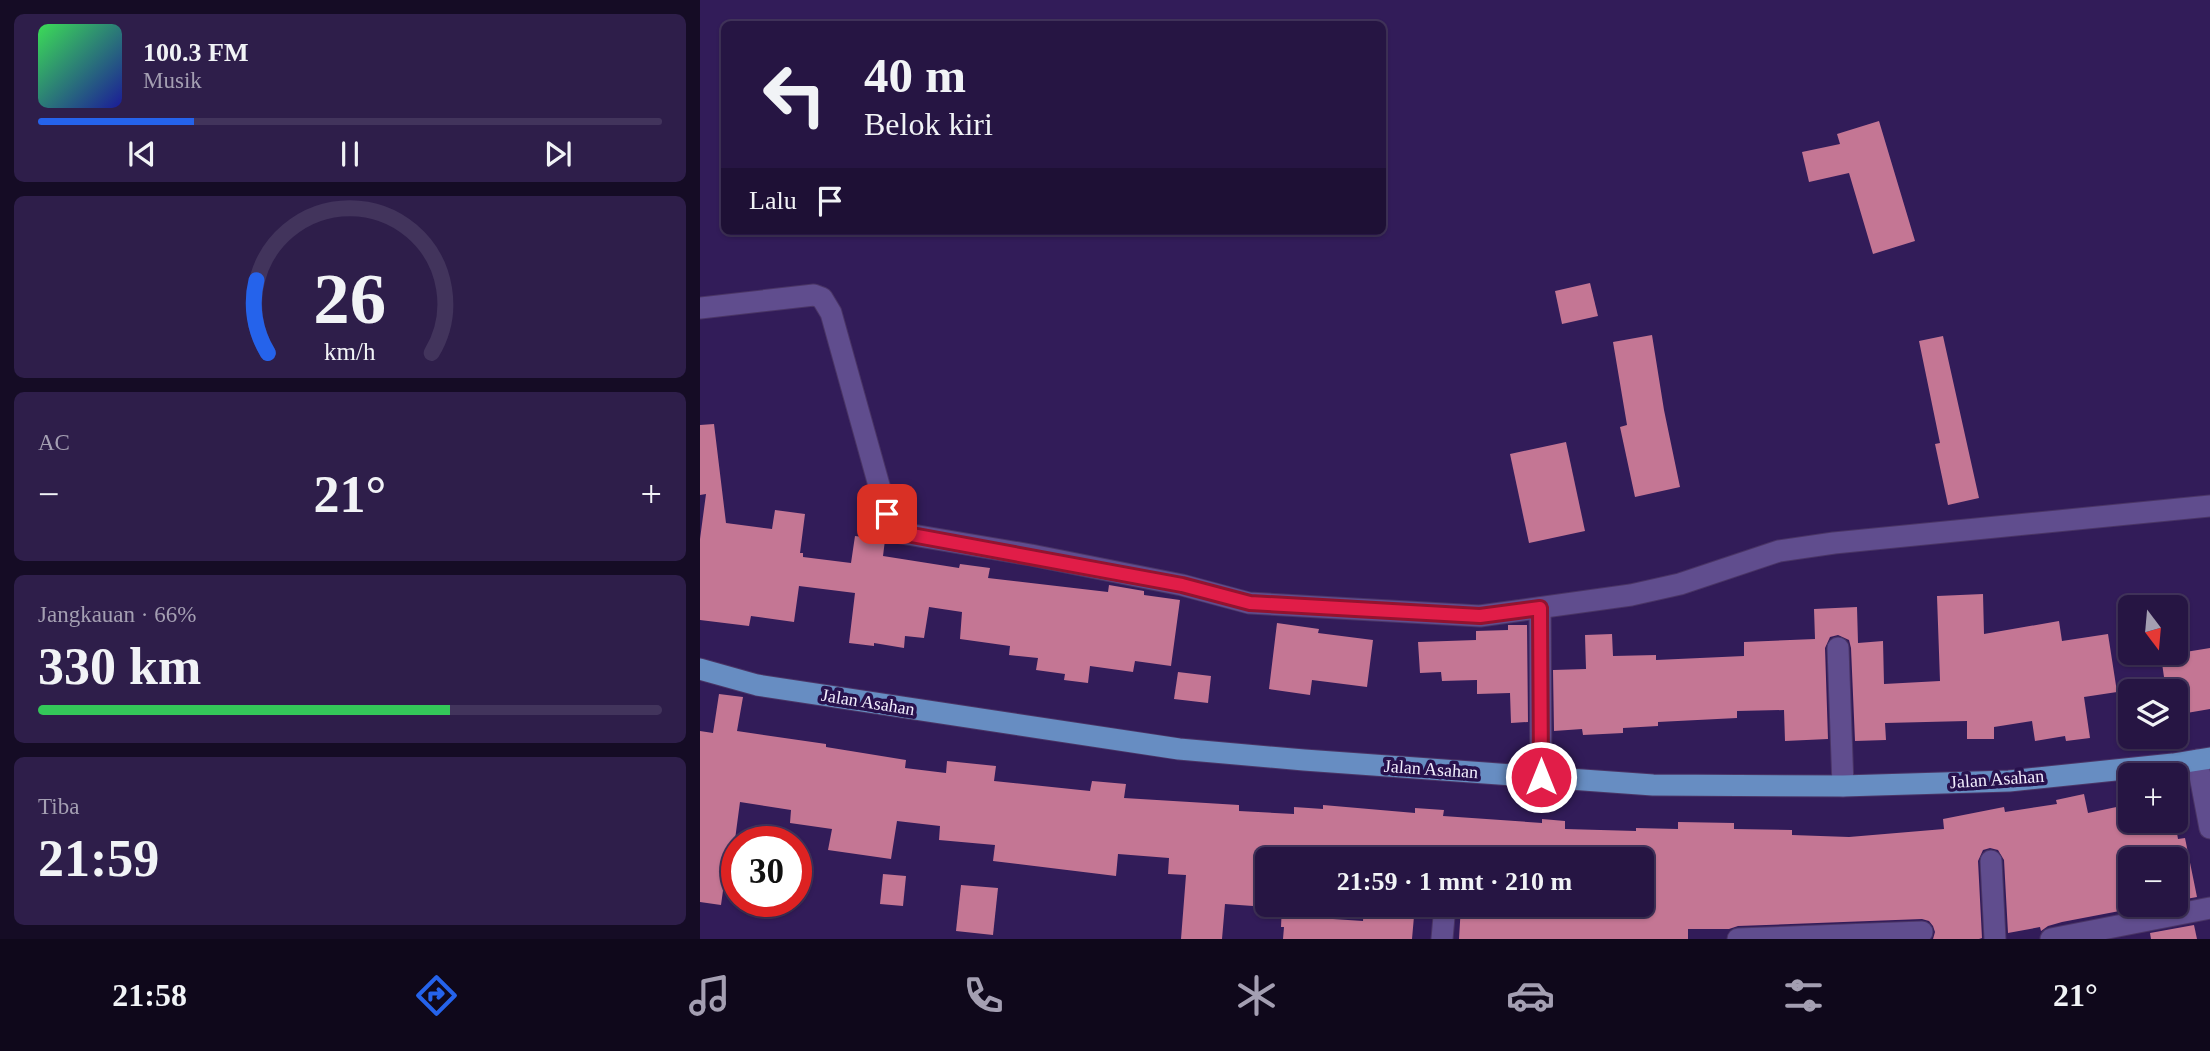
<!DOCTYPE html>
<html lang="id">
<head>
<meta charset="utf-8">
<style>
  :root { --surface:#261543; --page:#2e1e4a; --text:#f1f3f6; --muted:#a49fb2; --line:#42345c; --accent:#2563eb }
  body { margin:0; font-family:Georgia,serif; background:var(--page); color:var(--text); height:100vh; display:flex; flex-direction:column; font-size:26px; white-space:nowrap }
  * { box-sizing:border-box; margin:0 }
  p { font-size:23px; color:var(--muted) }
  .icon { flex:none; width:38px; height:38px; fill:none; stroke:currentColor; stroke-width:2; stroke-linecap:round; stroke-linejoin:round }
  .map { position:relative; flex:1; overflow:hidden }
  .sheet { display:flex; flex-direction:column; gap:14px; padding:14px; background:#150c25; width:700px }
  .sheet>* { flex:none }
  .top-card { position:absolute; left:21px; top:21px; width:665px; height:214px; border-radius:10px; box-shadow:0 2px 5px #0004,0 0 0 2px var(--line); background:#261543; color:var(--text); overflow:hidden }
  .needle { width:46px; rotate:164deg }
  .tools { position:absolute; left:1418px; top:595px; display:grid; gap:14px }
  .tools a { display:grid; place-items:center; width:70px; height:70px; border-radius:10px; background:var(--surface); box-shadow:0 2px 5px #0004,0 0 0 2px var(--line); font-size:35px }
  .speed { position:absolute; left:21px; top:826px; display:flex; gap:14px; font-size:35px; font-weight:700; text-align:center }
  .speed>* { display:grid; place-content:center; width:91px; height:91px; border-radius:50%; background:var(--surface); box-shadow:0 2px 5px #0004,0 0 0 2px var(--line); line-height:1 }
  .speed .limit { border:10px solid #d22; background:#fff; color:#111 }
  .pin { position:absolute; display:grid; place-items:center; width:60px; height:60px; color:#fff; margin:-30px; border-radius:14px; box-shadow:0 4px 10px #0006 }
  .me { position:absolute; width:77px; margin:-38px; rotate:0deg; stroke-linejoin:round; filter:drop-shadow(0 0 5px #0008) }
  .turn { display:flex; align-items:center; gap:24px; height:147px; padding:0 28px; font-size:32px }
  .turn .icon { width:91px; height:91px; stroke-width:2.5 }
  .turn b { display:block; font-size:49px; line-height:60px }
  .then { display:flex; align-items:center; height:66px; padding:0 28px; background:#0003; gap:14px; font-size:26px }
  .big { font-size:52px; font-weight:800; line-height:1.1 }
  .sheet .tile { flex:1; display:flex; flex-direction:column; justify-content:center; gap:10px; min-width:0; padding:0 24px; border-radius:10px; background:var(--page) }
  .sheet .dial { align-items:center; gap:0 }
  .dial svg { height:182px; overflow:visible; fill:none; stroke:var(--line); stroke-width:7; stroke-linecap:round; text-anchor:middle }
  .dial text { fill:var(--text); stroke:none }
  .song { display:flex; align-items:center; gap:21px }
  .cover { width:84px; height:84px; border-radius:10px; background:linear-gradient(135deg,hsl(130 70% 55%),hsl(240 70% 35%)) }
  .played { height:7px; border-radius:4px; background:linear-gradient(90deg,var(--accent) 25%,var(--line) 25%) }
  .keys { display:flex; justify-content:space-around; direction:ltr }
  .heat { display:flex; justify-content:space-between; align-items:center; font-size:38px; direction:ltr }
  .charge { height:10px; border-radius:5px; background:linear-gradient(90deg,#34c759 66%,var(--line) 0) }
  .trip { position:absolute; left:555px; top:847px; width:399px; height:70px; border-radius:10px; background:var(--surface); box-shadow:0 2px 5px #0004,0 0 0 2px var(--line); font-weight:800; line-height:70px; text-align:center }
  .dock { display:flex; height:112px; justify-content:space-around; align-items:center; background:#0f081b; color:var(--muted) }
  .dock .icon { width:49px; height:49px }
  .dock .on { color:var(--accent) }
  .dock b { font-size:32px; color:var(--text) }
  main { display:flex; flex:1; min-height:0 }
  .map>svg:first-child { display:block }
</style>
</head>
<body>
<main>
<section class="sheet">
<div class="tile">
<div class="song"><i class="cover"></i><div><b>100.3 FM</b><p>Musik</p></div></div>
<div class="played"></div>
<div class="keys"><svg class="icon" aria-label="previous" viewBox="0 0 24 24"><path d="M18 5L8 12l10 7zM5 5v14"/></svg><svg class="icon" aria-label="pause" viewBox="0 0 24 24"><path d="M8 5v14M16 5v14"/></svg><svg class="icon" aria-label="next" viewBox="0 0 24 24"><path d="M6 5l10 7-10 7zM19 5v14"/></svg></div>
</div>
<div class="tile dial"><svg viewBox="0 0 100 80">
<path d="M14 69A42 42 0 1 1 86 69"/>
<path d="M14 69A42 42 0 0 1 9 37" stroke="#2563eb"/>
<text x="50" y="56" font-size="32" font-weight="700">26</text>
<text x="50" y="72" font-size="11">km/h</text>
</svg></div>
<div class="tile"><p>AC</p>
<div class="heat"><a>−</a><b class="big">21°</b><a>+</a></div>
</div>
<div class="tile"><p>Jangkauan · 66%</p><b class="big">330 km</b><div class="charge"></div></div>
<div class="tile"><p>Tiba</p><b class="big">21:59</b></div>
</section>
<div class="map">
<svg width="1510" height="939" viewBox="0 0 1510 939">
  <rect width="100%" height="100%" fill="#321c59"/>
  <g fill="#c47694">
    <path d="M1179,121L1215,241L1173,254L1149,173L1109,182L1102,152L1140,144L1137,134Z"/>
    <path d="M890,283L898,316L862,324L855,291Z"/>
    <path d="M952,335L964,410L980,487L935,497L920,427L927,425L913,342Z"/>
    <path d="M1243,336L1279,498L1248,505L1235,444L1240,443L1219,341Z"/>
    <path d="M14,424L26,523L72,529L75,510L105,514L100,553H103V557L151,563L155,536L185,540L183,556L259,568L260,564L290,568L288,578L408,592L409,585L444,591V595L480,600L471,666L435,661L433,672L390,666L388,683L364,680L365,674L336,670L338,658L309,655L310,646L260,639L262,612L229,607L224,638L205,636L204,648L174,643V646L149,643L155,593L99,586L94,622L51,616L49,626L0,620V539L6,494L0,495V425Z"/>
    <path d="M866,442L885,531L829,543L810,454Z"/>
    <path d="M1283,594L1284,634L1359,621L1362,641L1408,634L1417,692L1384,697L1390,738L1366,741L1365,736L1335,741L1332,721L1294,727V739H1267V721L1185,723L1186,740L1155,741L1151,648L1149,640L1138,635L1130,637L1125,648L1128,739L1085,741L1084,710L1037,711V718L958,722V726L923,728V733L883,735L882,729L854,731L853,670L886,669L885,635L912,634L913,656L956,655V660L1044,656V642L1115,639L1114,609L1157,607L1158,643L1183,641L1184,684L1240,681L1237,596Z"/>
    <path d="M577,623L619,629L618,633L673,640L667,687L612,680L610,695L569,689Z"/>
    <path d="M808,625H827L828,722L811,723L810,693L777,694V680L742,681L741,672L720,673L718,642L776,640V631L808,630Z"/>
    <path d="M1510,648V709L1475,715V691H1466L1461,656Z"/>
    <path d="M478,672L511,676L508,703L474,699Z"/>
    <path d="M19,694L43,697L37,731L126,744V747L206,760L205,768L246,773L247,761L296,766L294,781L390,791L392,781L426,784L424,798L539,805V811L594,814V807L623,809V805L715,813V808L744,810L743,816L842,823V819L865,821V829L936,831V828L978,829V822L1034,823V829L1092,830V835L1149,837L1244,829L1243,819L1304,807L1305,812L1357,804L1356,800L1384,794L1388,813L1426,805L1429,821H1475L1478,839L1485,838L1497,897L1475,901V855L1452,859H1430V909L1362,922L1348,926L1341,931L1340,927L1308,933L1304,860L1298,850L1290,848L1283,850L1278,861L1282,938L1279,939H1233L1235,932L1233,926L1229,921L1222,919L1038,926L1029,929H988V939H759L761,905L798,907V905H942V859H704L685,858V854L612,850V859H567V907L525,904L522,939H481L486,875L468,874L469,858L418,854L416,876L293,861L295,845L239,840L240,826L197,821L191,859L128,850L132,829L90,823L91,810L40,802L32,862H27L21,905L0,902V731L13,733Z"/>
    <path d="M183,874L206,876L203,906L180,904Z"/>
    <path d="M261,885L298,888L293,935L256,931Z"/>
    <path d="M582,905H619L618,918L663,921L664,905H715L712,939H583L584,927H581Z"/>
    <path d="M1494,925L1497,939H1451L1450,933Z"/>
  </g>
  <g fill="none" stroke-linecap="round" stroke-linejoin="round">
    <g stroke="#4a3566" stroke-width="23">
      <g id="minor">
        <path d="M0,308L114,295L122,298L131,313L187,514L201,533L331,555L482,585L549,603L780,616L931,595L980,584L1079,551L1134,543L1510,506"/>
        <path d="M840,608L841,777"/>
        <path d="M1138,648L1143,786"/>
        <path d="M1497,760L1510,828"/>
        <path d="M1291,861L1295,939"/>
        <path d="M742,939L745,905"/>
        <path d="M1038,939L1222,932"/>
        <path d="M1351,939L1510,908"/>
      </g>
    </g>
    <g stroke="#4a3566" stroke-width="23">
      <path id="major" d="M0,669L57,685L479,749L604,760L953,785L1143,786L1309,781L1473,764L1510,758"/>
    </g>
    <use href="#minor" stroke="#604d8e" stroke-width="21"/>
    <use href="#major" stroke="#678dc2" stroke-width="21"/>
  </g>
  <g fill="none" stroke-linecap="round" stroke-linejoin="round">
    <g stroke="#92132f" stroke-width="18">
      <path id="route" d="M187,514L201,533L482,585L550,603L780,616L840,608L841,777"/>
    </g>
    <use href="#route" stroke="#e11d48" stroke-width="12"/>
  </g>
  <g text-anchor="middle" stroke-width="7" stroke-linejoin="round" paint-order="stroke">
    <g font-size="18" fill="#f1eefd" stroke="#28114d">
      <text transform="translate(168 702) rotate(9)" y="6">Jalan Asahan</text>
      <text transform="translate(731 769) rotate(4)" y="6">Jalan Asahan</text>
      <text transform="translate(1297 779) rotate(-4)" y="6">Jalan Asahan</text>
    </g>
  </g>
</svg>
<div class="tools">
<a><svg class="needle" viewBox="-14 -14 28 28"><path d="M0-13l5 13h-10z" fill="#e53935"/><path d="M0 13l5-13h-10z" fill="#a49fb2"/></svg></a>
<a><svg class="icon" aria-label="layers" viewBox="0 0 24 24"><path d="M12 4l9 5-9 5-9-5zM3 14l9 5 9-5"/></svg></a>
<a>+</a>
<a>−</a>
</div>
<div class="speed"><div class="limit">30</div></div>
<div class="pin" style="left:187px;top:514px;background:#d93025"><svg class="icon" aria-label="arrive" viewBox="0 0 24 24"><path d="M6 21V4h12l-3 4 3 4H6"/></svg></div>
<svg class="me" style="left:841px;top:777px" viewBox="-20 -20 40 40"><circle r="17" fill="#e11d48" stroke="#fff" stroke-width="3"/><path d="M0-11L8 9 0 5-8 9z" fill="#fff"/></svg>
<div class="trip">21:59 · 1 mnt · 210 m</div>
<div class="top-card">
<div class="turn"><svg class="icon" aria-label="left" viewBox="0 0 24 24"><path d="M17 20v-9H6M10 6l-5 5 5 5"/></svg><div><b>40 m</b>Belok kiri</div></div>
<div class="then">Lalu<svg class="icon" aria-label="arrive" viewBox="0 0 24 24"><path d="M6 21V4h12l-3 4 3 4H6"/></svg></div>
</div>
</div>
</main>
<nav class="dock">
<b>21:58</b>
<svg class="icon on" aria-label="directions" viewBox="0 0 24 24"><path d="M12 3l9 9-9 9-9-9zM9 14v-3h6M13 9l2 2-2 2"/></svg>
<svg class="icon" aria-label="music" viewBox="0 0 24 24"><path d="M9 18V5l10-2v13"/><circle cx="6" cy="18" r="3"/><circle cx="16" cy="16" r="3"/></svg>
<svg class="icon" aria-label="phone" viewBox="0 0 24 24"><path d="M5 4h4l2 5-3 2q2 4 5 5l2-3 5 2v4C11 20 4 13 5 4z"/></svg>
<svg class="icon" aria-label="climate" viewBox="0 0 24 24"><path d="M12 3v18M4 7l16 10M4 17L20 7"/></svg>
<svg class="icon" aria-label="car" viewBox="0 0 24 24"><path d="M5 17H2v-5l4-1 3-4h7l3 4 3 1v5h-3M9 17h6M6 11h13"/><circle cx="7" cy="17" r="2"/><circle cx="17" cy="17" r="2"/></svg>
<svg class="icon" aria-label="filters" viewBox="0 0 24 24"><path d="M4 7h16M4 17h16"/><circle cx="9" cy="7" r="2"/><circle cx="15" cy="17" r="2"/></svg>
<b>21°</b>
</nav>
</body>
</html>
